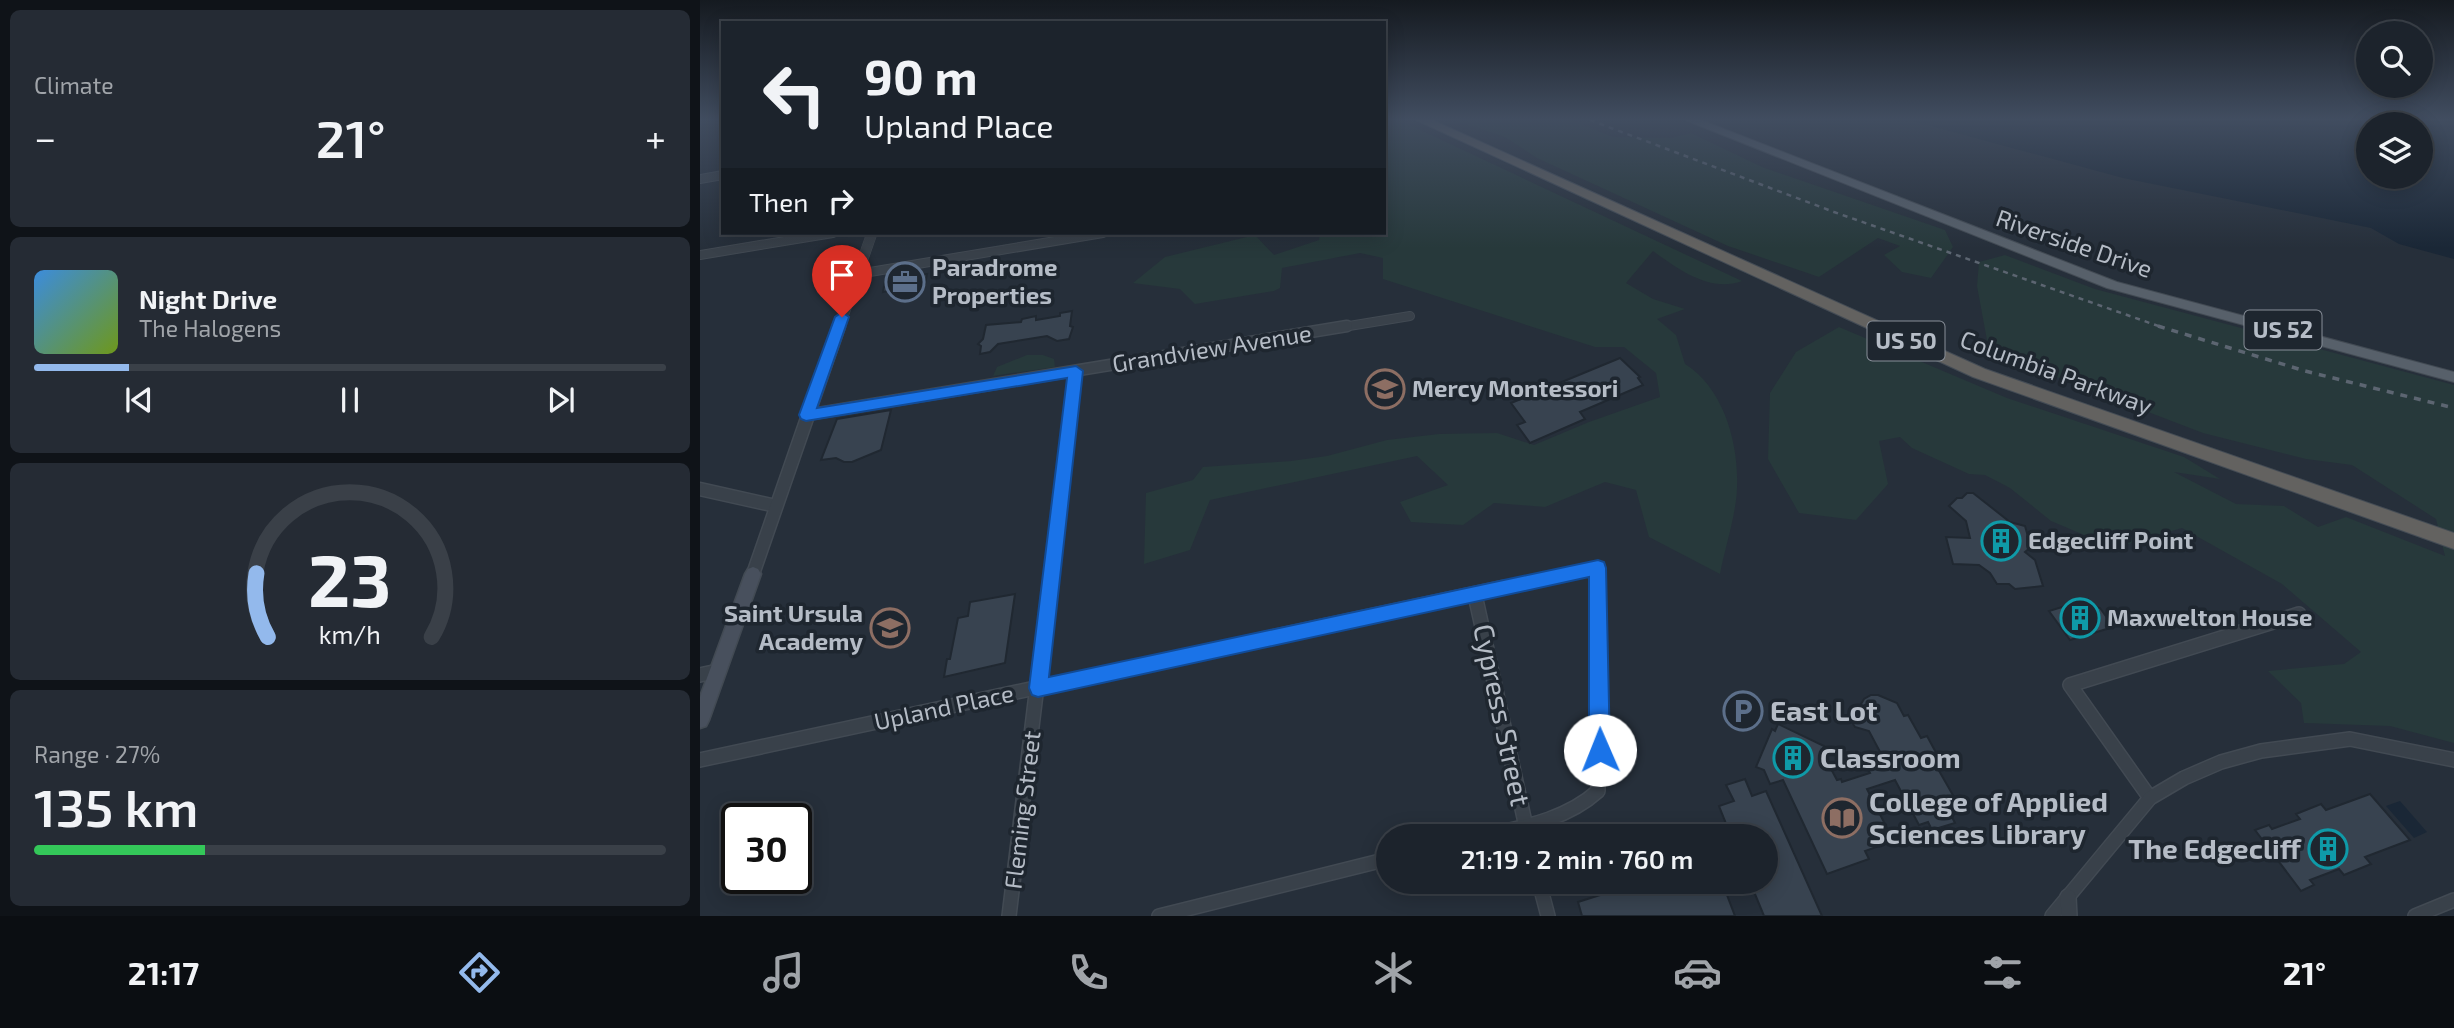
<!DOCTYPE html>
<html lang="en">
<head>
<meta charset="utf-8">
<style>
  :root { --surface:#1c232c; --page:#252b34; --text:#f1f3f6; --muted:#a0a4a9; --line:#3a4048; --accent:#93b9ec }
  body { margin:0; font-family:"Exo 2",sans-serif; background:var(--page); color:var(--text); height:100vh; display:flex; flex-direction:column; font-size:26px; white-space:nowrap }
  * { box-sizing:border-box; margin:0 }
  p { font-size:23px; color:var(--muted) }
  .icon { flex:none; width:38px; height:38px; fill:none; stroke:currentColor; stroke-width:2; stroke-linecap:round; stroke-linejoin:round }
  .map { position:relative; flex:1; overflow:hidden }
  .details { display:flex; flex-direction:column; gap:10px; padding:10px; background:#0f1318; width:700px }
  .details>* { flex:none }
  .top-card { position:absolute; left:21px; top:21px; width:665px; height:214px; border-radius:0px; box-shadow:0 4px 18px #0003,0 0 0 2px var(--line); background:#1c232c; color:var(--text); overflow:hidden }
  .fabs { position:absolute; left:1656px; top:21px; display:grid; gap:14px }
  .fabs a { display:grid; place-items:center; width:77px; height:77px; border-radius:50%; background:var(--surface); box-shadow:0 4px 18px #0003,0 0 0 2px var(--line); font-size:35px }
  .speed { position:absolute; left:21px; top:803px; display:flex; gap:14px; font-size:35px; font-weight:700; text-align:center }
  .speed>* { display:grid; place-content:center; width:91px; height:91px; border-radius:50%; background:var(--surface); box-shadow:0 4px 18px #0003,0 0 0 2px var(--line); line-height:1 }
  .speed .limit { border:4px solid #111; border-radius:10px; background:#fff; color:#111 }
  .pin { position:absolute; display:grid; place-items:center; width:60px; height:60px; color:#fff; margin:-72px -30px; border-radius:50% 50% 50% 0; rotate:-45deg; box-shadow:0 0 7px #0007 }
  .pin .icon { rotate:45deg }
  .me { position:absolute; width:77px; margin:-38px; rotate:359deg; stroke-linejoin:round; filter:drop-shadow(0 0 5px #0008) }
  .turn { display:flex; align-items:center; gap:24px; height:147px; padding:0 28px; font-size:32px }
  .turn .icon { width:91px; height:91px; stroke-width:2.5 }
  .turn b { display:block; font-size:49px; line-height:60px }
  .then { display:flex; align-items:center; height:66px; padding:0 28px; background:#0003; gap:14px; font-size:26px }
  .big { font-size:52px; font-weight:600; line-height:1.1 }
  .details .widget { flex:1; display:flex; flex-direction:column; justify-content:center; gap:10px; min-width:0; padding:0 24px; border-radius:10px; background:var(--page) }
  .details .dial { align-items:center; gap:0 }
  .dial svg { height:182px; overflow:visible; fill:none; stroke:var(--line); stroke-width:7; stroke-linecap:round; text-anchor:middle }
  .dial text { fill:var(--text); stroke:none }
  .song { display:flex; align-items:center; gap:21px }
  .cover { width:84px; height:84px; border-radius:10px; background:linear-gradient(135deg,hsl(210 70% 55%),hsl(80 70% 35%)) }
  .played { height:7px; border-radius:4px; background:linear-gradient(90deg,var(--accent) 15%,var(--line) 15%) }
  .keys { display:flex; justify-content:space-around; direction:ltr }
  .heat { display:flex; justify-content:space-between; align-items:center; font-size:38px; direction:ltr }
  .charge { height:10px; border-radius:5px; background:linear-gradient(90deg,#34c759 27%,var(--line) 0) }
  .trip { position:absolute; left:676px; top:824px; width:402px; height:70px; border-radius:35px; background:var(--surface); box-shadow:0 4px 18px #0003,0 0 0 2px var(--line); font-weight:600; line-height:70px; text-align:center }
  .tab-bar { display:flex; height:112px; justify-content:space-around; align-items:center; background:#0b0e12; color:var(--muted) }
  .tab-bar .icon { width:49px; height:49px }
  .tab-bar .active { color:var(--accent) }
  .tab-bar b { font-size:32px; color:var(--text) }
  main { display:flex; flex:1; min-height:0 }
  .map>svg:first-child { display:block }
</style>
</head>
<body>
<main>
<section class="details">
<div class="widget"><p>Climate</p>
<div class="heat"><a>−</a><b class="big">21°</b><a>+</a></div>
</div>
<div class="widget">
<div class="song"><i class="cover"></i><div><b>Night Drive</b><p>The Halogens</p></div></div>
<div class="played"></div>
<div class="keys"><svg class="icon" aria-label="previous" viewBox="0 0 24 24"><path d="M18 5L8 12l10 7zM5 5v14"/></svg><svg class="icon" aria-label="pause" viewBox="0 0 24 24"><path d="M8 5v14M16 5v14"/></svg><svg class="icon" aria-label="next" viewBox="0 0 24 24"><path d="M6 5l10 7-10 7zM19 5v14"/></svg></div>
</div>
<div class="widget dial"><svg viewBox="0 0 100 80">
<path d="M14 69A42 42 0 1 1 86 69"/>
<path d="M14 69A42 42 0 0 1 9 41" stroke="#93b9ec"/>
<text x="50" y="56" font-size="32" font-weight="700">23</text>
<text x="50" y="72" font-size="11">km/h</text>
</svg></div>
<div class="widget"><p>Range · 27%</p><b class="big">135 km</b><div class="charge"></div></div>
</section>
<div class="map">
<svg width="1754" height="916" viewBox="0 0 1754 916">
  <rect width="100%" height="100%" fill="#262f3a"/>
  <g fill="#27393b">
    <path d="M684,120H699L1042,281C1010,293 978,269 953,251L926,283L953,299L985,309L957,319L976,335L985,364C1024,388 1039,444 1037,488C1036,516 1025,547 1020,574L949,537L936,490L905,482L845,507L794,503L763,525L711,522L700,502L748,485L717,456L510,500L490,550L444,564L446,493L493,480L503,467L591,461L627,456L687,440L739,434L797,433L834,445L889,422L960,397L956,373L924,347H895L683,279V258L660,253L582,268L580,288L574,291L495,304L480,289L433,283L465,257L555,235L574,255L619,240L620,233H684Z"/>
    <path d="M753,120H871L913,137L971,138L991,133L1062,167L1245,230L1253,247L1231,278L1202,272L1184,255L1200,246L1178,238L1119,277L1028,246L837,158L805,137Z"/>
    <path d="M1305,255L1395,289L1754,385V743L1690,726L1604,723L1601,703L1568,671L1644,664L1661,652L1582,584L1482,528L1415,548L1351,521L1310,488L1285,475L1269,474L1212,448L1200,437L1179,441L1188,484L1156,520L1099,513L1068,459L1070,393L1096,352L1139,327L1307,398L1484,457L1520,479L1474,472L1536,504L1584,506L1618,527L1646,517L1745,556L1736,519L1652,465L1606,459L1503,433L1289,351L1277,286L1279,262Z"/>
    <path d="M327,355H343L354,359L355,367L293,376L297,367Z"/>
  </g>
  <g fill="#1a2736" fill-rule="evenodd">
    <path d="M1209,120H1754V259L1699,244L1671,228L1423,178ZM1720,124V177H1668V124Z"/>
    <path d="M1700,801L1727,832L1714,838L1686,806Z"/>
  </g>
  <g fill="#384350" stroke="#202831" stroke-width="2">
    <path d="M227,274L225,284L183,292L185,281Z"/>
    <path d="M372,311L370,326L373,327L369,339L357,341L347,336L298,344L290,352L280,354L281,346L278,344L283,339L286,325L321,322L322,319L336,316V320L360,316V313Z"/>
    <path d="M920,358L940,377L938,378L943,385L880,412L885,419L830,443L817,425L825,422L811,403Z"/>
    <path d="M191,410L181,450L152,462H144L136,458L121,460L137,419Z"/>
    <path d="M1267,493H1273L1310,522L1325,526L1331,547L1325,552L1335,560L1343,586L1315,589L1309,584H1297L1290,573L1279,565L1253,564L1246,537L1270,538L1266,521L1249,506L1257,498H1262Z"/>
    <path d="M315,594L305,663L244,677L247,659H250L258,618L268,616L270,602Z"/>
    <path d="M1388,599L1393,606L1400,608L1410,622L1408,623L1410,628L1370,640L1349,611Z"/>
    <path d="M1171,695H1178L1197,703L1204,716L1208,715L1221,738L1227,736L1240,760L1234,762L1262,811L1251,815L1255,823L1232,830L1228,822L1219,825L1195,780L1167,789L1187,828L1178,832L1185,844L1165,851L1169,859L1127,874L1083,780L1070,784L1064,770L1056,767L1072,729L1075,731L1078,724L1124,746L1122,752L1137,780L1141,779L1142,782L1170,773L1167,768L1186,763L1169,731L1155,727L1151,721L1164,699Z"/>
    <path d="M1045,779L1052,796L1066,791L1122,916H1064L1050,882H1066V836H1031L1019,806L1034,801L1026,785Z"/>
    <path d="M1670,794L1710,840L1665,857L1671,864L1644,875L1639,869L1610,880L1614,885L1601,891L1555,830L1569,825L1572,829L1600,819L1596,814L1621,804L1626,810Z"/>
    <path d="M941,882H1022L1035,916H882L878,902Z"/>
  </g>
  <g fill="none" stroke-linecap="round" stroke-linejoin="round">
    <g stroke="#424a53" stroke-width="10">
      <g id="minor-far2">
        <path d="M0,179L23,175"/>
        <path d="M0,255L133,233"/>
        <path d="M158,274L403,233"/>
        <path d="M637,328L710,316"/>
      </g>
    </g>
    <g stroke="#424a53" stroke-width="13">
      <g id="minor-far1">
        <path d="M106,415L647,326"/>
        <path d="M349,589L376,371"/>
        <path d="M797,589L898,567V589"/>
      </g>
    </g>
    <g stroke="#424a53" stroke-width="16">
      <g id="minor">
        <path d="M775,595L828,836"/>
        <path d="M0,675L18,671"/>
        <path d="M0,760L805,587"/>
        <path d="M1450,798L1370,685L1599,614"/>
        <path d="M782,836C823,827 866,820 898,791V587"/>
        <path d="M839,882L848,916"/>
        <path d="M309,916L349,587"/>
        <path d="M459,916L688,859"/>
        <path d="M1352,916L1450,798L1484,778L1521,762L1561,751L1650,739L1754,760"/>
        <path d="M1715,916L1754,900"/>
      </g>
    </g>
    <g stroke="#424a53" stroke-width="11">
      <path id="tertiary-far2" d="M139,328L172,233"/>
    </g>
    <g stroke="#424a53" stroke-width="15">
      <g id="tertiary-far1">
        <path d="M0,489L76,506"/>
        <path d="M53,574L139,326"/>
      </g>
    </g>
    <g stroke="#424a53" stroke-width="18">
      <path id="tertiary" d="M1368,897L1369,916"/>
    </g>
    <g stroke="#424a53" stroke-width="3">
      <path id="secondary" d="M53,567L58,569L61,574L9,720L6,726L0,728V697L45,574L48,569Z"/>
    </g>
    <g stroke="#424a53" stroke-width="2">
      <path id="primary" d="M985,120H1001L1417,282L1754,372V382L1407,288Z"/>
    </g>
    <g stroke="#444c55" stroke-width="2">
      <path id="trunk" d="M716,120H732L1285,369L1754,533V549L1273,377Z"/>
    </g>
    <use href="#minor-far2" stroke="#39414a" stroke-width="8"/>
    <use href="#minor-far1" stroke="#39414a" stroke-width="10"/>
    <use href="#minor" stroke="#39414a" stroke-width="13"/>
    <use href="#tertiary-far2" stroke="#39414a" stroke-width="10"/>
    <use href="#tertiary-far1" stroke="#39414a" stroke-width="12"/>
    <use href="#tertiary" stroke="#39414a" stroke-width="15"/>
    <use href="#secondary" fill="#48505d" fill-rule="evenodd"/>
    <use href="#primary" fill="#57606a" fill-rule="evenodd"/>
    <use href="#trunk" fill="#636260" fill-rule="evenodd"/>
    <path stroke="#5c6571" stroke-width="2.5" stroke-dasharray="5 5" stroke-linecap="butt" d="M890,120L1134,212L1464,328"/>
    <path stroke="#5c6571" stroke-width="3.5" stroke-dasharray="7 7" stroke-linecap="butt" d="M1458,326L1605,371L1754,408"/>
  </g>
  <linearGradient id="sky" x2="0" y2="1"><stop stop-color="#151a20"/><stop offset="0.48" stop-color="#414d60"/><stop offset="1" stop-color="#414d60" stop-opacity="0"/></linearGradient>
  <rect width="1754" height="248" fill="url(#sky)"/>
  <path fill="#1a73e8" stroke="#114b97" stroke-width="2" d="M142,312L149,317L117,408L376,366L383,371L349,677L898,560L904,562L906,568L910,750L907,757L900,760L892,757L889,750V577L338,697L332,695L329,688L367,378L106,421L101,419L99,415L135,317Z"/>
  <defs>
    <g id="office-ring" transform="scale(2.0125)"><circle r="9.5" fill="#1e262f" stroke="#5c6f8a" stroke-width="1.5"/><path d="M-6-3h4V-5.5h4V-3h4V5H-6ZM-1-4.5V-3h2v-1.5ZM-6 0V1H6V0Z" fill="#5c6f8a"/></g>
    <g id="school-ring" transform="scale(2.0125)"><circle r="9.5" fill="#1e262f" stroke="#8d6e63" stroke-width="1.5"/><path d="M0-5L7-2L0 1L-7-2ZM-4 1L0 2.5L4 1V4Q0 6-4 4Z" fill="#8d6e63"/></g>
    <g id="building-ring" transform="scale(2.0125)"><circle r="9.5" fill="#1e262f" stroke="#0f9aa8" stroke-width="1.5"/><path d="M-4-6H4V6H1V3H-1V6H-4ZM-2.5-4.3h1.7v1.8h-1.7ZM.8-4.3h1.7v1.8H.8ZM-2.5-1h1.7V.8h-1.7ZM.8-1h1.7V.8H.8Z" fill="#0f9aa8"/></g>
    <g id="parking-ring" transform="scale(2.0125)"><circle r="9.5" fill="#1e262f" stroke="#5c6f8a" stroke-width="1.5"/><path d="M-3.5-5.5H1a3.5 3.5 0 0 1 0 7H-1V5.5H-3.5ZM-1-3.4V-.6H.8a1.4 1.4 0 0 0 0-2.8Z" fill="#5c6f8a"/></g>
    <g id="library-ring" transform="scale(2.0125)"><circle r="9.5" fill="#1e262f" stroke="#8d6e63" stroke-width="1.5"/><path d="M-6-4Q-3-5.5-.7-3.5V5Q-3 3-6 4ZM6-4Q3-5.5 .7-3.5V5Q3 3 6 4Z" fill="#8d6e63"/></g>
  </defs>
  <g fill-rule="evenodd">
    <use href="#office-ring" x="205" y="282"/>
    <use href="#school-ring" x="685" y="389"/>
    <use href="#building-ring" x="1301" y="541"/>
    <use href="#building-ring" x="1380" y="618"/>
    <use href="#school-ring" x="190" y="628"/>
    <use href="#parking-ring" x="1043" y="711"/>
    <use href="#building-ring" x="1093" y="758"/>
    <use href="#library-ring" x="1142" y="818"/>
    <use href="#building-ring" x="1628" y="849"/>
  </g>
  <g text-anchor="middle" stroke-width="7" stroke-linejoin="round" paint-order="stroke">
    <g fill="#1e262f" stroke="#888f99" stroke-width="2">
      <rect x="1544.5" y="310.5" width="77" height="39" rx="5"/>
      <rect x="1167.5" y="321.5" width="77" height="39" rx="5"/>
    </g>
    <g font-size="23" font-weight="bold" fill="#b5bcc6">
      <text x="1583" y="338">US 52</text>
      <text x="1206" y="349">US 50</text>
    </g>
    <g font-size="24" fill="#b5bcc6" stroke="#1e262f">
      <text transform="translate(1374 244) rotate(19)" y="8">Riverside Drive</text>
      <text transform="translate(512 349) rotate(-9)" y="8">Grandview Avenue</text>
      <text transform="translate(1356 373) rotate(20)" y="8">Columbia Parkway</text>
      <text transform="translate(244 708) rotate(-12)" y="8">Upland Place</text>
      <text transform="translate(323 810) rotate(-83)" y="8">Fleming Street</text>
    </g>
    <g font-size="24" font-weight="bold" fill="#b5bcc6" stroke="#1e262f" text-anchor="start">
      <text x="232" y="276">Paradrome<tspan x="232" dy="28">Properties</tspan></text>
      <text x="712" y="397">Mercy Montessori</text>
      <text x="1328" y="549">Edgecliff Point</text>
      <text x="163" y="622" text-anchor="end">Saint Ursula<tspan x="163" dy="28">Academy</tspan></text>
      <text x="1407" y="626">Maxwelton House</text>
    </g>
    <g font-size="28" font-weight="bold" fill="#b5bcc6" stroke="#1e262f" text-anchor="start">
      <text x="1070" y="721">East Lot</text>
      <text x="1120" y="768">Classroom</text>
      <text x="1169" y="812">College of Applied<tspan x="1169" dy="32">Sciences Library</tspan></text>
      <text x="1601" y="859" text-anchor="end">The Edgecliff</text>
    </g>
    <g font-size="28" fill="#b5bcc6" stroke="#1e262f">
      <text transform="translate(802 715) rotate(78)" y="10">Cypress Street</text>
    </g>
  </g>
</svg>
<div class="fabs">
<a><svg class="icon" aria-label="search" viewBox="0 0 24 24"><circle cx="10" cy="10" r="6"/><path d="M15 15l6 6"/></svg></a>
<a><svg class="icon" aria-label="layers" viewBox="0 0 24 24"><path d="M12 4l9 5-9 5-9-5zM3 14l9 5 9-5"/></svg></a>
</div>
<div class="speed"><div class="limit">30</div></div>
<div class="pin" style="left:142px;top:317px;background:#d93025"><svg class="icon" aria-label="arrive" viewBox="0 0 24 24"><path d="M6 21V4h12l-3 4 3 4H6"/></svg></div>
<svg class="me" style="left:900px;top:750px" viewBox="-20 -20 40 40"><circle r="19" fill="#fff"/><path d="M0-13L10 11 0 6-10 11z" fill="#1a73e8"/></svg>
<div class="trip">21:19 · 2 min · 760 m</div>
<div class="top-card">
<div class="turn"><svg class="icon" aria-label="left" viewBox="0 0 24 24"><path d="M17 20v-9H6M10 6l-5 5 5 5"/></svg><div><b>90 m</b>Upland Place</div></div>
<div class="then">Then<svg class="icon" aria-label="right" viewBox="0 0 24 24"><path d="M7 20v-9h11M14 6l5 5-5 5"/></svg></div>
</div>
</div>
</main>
<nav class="tab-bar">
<b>21:17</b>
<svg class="icon active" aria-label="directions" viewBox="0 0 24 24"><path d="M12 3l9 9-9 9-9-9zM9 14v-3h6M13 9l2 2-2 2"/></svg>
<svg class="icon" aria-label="music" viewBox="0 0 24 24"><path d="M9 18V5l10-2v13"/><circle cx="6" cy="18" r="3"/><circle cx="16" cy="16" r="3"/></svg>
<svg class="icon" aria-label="phone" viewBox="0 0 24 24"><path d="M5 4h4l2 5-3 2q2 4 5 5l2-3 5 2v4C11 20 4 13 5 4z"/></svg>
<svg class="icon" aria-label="climate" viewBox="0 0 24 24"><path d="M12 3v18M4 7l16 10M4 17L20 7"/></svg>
<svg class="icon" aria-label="car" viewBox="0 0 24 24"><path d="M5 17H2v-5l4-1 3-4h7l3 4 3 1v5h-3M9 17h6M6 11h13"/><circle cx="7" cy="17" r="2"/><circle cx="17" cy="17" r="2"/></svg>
<svg class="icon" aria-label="filters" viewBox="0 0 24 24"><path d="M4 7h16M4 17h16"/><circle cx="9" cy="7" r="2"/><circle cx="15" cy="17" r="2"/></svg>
<b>21°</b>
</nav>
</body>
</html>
